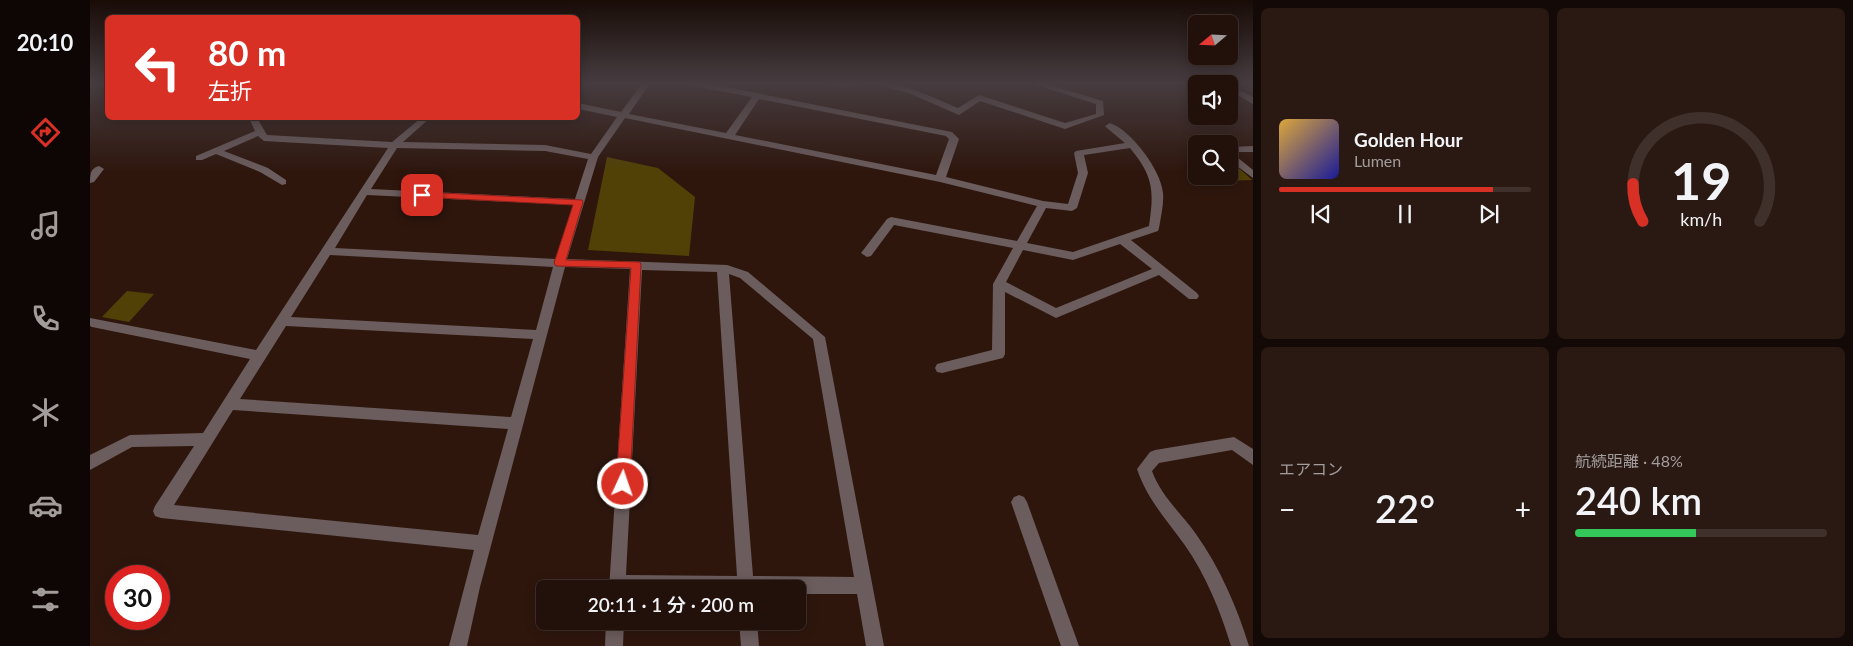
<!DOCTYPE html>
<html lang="ja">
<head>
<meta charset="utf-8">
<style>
  :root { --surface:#22100a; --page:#2a1913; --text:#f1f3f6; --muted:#a29d9c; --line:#3f302b; --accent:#d93025 }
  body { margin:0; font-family:Lato,"Noto Sans JP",sans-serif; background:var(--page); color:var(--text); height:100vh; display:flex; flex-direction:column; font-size:19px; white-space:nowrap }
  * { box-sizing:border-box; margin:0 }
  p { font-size:16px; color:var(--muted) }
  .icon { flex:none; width:28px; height:28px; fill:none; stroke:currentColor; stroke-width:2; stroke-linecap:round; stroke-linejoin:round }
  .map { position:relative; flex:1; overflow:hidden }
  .drawer { display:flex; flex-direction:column; gap:8px; padding:8px; background:#130906; width:600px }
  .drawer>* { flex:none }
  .hud { position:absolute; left:15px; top:15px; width:475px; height:105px; border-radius:8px; box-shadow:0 2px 12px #0003,0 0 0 1px var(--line); background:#d93025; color:#fff; overflow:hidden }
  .needle { width:32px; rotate:251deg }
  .controls { position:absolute; left:1098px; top:15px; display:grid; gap:10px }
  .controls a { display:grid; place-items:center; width:50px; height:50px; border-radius:8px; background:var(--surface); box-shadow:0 2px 12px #0003,0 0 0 1px var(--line); font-size:25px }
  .speed { position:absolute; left:15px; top:565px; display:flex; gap:10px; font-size:25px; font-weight:700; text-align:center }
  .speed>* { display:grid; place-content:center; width:65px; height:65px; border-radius:50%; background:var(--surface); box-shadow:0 2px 12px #0003,0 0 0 1px var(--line); line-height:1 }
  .speed .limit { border:8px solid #d22; background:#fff; color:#111 }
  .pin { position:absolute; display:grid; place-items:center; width:42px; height:42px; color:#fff; margin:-21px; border-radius:10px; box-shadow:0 2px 8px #0006 }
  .me { position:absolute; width:55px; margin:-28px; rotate:3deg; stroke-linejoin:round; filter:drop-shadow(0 0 4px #0008) }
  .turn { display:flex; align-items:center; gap:18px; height:105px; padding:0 20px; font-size:22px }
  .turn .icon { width:65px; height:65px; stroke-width:2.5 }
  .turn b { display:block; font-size:35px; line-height:42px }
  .big { font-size:38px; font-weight:600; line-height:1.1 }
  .drawer .card { flex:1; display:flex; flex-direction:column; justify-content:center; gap:8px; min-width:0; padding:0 18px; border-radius:8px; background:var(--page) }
  .drawer .dial { align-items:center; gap:0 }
  .dial svg { height:130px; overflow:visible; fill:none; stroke:var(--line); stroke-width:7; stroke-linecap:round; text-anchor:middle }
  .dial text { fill:var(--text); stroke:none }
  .song { display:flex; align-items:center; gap:15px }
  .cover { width:60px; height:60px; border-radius:8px; background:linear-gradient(135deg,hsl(40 70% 55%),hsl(240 70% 35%)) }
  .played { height:5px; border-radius:2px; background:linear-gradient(90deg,var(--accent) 85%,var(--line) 85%) }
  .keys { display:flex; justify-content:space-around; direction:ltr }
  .heat { display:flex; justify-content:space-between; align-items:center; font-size:28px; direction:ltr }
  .charge { height:8px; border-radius:4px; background:linear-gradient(90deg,#34c759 48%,var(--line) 0) }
  .drawer .tiles { flex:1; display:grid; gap:8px; grid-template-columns:repeat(2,1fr) }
  .trip { position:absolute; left:446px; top:580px; width:270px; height:50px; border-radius:8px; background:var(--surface); box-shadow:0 2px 12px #0003,0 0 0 1px var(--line); font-weight:600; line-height:50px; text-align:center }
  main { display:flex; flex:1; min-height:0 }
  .menu { display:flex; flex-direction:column; width:90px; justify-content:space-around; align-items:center; background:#0e0604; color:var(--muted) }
  .menu .icon { width:35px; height:35px }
  .menu .selected { color:var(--accent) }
  .menu b { font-size:22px; color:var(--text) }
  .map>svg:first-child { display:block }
</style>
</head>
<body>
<main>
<nav class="menu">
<b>20:10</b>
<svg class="icon selected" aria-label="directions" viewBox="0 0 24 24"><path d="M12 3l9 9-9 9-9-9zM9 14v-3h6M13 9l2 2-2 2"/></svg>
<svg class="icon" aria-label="music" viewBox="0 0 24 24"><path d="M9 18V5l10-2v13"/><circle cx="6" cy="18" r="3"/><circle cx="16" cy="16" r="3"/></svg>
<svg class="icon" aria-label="phone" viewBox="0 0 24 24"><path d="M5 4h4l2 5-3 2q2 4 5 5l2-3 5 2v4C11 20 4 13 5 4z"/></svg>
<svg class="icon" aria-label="climate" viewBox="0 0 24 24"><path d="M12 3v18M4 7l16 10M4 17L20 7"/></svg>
<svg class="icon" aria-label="car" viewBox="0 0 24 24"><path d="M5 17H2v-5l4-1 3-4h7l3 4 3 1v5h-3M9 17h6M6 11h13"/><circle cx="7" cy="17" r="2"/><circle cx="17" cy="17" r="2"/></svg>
<svg class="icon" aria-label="filters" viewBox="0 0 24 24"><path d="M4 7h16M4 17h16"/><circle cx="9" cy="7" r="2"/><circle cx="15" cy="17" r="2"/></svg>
</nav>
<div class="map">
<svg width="1163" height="646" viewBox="0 0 1163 646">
  <rect width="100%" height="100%" fill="#2e160d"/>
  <g fill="#514106">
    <path d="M517,157L568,168L605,197L599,256L498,250Z"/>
    <path d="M1139,161H1141L1162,180L1134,181L1129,176H1139Z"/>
    <path d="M37,291L64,294L39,322L12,317Z"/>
  </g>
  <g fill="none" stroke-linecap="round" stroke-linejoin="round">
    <g fill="#6b5c5d" fill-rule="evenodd">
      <path d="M553,82H561L539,114L636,133L662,97L598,85L594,82H611L862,132L869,139L856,177L953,201L978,204L988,173L984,153L986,151L1035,143L1017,128L1015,126L1020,123C1041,130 1071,170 1073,193C1074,204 1071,216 1069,228L1068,231L1041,240L1107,293L1109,296L1107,299H1099L1069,275L966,318L915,292V354L913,358L852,373L847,372L845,368L847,364L902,350L903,284L923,248L804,225L781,256L777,257L771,253L797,219L801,217L927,241L947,206L850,182L535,118L508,157L477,259L637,265L658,272L735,337L794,646H776L767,594H708V589H519L540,269L475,267L390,587L377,646H359L384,550L71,518L65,516L63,511L65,506L104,446L42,447L0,470V455L40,435L113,433L160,359L2,327L0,326V318L166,350L298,148L174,141L168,136L134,151L178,168L196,180V184L192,185L170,172L126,154L112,160H106V156L165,131L159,118H167L177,135L302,142L331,118H340L313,142L455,145L501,154L527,117L488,109V103L531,112ZM669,99L856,136L859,139L846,175L645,135ZM307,148L455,151L498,159L485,199L281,189ZM1040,148C1064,177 1064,191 1059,226L983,252L937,243L956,208L982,211L987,208L998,173L994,155ZM277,195L483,205L466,259L245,248ZM1030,244L1062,269L966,308L916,282L933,250L983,260ZM240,255L463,267L446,330L201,317ZM552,270L627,272L647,576L536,575ZM639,274L650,278L723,339L764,577L663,576ZM196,326L443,339L421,417L150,399ZM143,410L418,429L388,535L84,505Z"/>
      <path d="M732,82H775C766,88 741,88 732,82Z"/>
      <path d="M781,82C812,82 840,96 868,108L889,95L975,123L1006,114V104L937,82H950L1013,101L1014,115L975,129L890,101L869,115L821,94Z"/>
      <path d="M1163,146V152H1147V157L1163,170V178L1139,160V147Z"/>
      <path d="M9,166L14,169L4,182L0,183C0,175 0,168 9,166Z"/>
      <path d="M1144,437L1163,449V465L1142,450L1069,463L1062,471C1071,496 1091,513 1106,534C1130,568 1147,607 1159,646H1141C1130,610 1116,575 1094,544C1076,519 1057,499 1047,469L1060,452L1065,450Z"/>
      <path d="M929,495L934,497L937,502L989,646H971L921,502L924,497Z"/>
      <path d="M516,621H534L533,646H515Z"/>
      <path d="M649,621H667L669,646H651Z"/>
    </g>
    <path fill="#6b5c5d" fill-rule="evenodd" d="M1139,85L1163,97V104L1139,90Z"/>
  </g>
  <linearGradient id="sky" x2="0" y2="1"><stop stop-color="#190c07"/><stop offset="0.48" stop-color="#463c40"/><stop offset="1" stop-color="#463c40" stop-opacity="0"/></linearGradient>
  <rect width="1163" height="172" fill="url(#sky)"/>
  <path fill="#d93025" stroke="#8d1f18" d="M332,192L492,200L493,202L476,260L550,262L551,265L540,484L538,488L533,490L528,488L526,484L541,268L466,266L464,263L483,205L329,197L328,195Z"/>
</svg>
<div class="controls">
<a><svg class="needle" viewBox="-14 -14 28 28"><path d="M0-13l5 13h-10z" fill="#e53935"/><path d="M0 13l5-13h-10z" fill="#a29d9c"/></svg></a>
<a><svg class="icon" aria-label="sound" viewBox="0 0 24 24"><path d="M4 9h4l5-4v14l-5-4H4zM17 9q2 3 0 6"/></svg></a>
<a><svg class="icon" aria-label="search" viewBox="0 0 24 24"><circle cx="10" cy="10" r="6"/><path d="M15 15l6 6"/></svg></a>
</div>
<div class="speed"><div class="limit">30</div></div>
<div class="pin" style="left:332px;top:195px;background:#d93025"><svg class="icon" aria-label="arrive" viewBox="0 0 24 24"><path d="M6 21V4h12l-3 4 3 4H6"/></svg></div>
<svg class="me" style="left:533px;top:484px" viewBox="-20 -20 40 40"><circle r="17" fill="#d93025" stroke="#fff" stroke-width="3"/><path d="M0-11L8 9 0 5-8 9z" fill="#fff"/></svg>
<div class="trip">20:11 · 1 分 · 200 m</div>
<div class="hud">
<div class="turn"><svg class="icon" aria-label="left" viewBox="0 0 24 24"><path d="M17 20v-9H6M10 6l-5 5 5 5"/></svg><div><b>80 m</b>左折</div></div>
</div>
</div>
<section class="drawer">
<div class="tiles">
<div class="card">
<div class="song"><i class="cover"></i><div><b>Golden Hour</b><p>Lumen</p></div></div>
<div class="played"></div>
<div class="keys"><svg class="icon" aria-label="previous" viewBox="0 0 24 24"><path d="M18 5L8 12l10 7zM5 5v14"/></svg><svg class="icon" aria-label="pause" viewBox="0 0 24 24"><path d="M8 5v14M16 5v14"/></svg><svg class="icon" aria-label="next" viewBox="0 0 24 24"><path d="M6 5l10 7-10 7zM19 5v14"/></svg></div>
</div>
<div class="card dial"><svg viewBox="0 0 100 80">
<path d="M14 69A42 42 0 1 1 86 69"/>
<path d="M14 69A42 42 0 0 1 8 46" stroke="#d93025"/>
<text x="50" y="56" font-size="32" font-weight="700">19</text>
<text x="50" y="72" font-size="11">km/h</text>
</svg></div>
<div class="card"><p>エアコン</p>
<div class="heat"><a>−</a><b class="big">22°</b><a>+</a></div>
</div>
<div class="card"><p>航続距離 · 48%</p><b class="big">240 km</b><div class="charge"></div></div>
</div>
</section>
</main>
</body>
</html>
